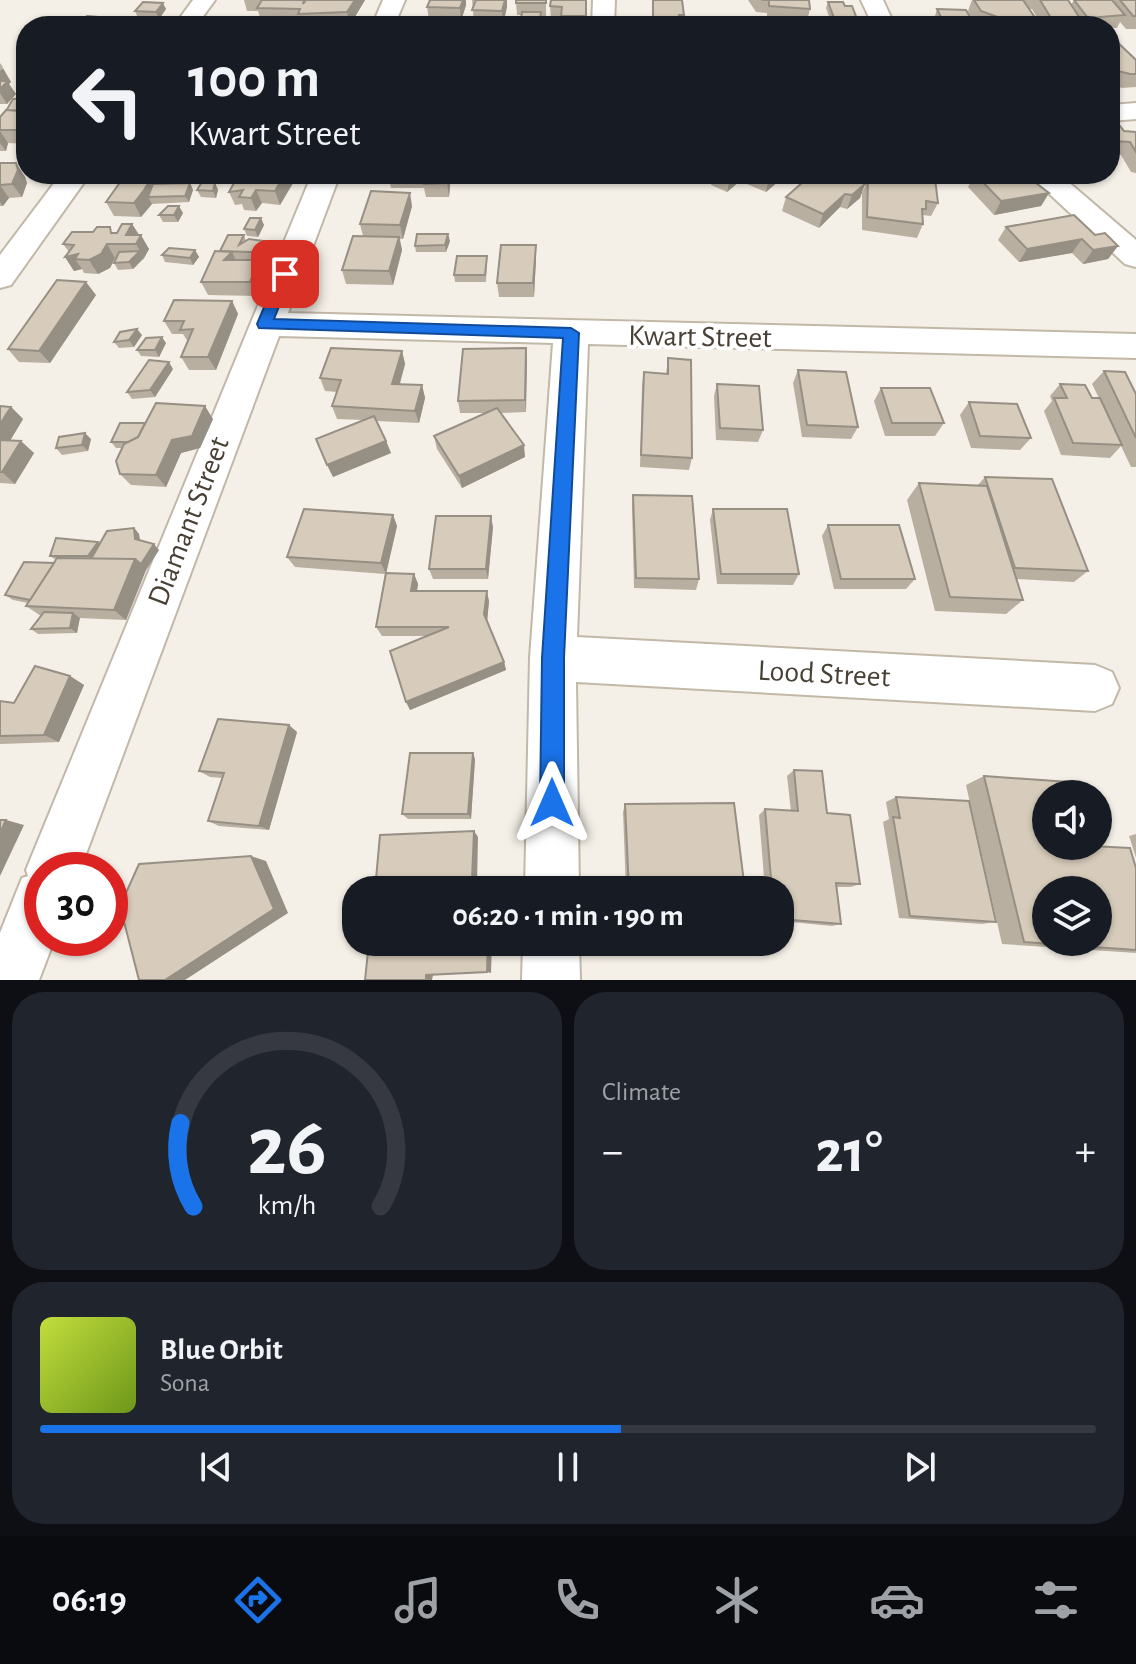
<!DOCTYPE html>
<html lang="en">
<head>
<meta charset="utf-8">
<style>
  :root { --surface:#171b24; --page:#20242c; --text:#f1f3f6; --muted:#9ea1a6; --line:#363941; --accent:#1a73e8 }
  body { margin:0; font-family:"Alegreya Sans",sans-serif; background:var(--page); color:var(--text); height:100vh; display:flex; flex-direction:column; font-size:30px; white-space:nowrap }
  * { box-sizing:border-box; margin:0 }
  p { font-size:26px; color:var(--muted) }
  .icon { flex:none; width:44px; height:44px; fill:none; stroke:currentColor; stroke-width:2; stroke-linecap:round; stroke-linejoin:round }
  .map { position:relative; height:980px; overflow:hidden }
  .sheet { display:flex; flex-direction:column; gap:12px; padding:12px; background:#0d0f14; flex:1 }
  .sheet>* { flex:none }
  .banner { position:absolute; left:16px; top:16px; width:1104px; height:168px; border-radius:32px; box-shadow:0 2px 6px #0004; background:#171b24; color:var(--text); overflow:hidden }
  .tools { position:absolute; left:1032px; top:780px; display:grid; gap:16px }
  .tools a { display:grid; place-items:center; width:80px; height:80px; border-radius:50%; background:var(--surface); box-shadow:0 2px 6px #0004; font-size:40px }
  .speed { position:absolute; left:24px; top:852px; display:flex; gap:16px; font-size:40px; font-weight:700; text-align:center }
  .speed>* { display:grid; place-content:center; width:104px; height:104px; border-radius:50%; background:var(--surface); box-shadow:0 2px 6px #0004; line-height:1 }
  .speed .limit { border:12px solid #d22; background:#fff; color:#111 }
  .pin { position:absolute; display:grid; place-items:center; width:68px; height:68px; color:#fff; margin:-34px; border-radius:16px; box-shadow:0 4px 12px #0006 }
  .me { position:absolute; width:88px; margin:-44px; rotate:0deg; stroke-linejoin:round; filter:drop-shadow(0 0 6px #0008) }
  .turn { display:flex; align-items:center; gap:28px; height:168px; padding:0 40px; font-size:36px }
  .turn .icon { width:104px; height:104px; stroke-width:2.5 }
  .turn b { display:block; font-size:56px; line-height:68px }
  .big { font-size:60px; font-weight:700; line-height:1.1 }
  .sheet .card { flex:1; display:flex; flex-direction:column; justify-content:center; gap:12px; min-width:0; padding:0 28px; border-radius:32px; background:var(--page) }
  .sheet .dial { align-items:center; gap:0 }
  .dial svg { height:208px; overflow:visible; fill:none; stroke:var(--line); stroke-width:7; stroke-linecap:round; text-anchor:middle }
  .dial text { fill:var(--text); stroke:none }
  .song { display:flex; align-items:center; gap:24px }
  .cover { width:96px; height:96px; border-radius:12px; background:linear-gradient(135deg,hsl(70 70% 55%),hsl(80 70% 35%)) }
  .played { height:8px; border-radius:4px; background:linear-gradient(90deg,var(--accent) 55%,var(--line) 55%) }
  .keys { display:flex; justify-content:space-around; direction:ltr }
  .heat { display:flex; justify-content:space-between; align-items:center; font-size:44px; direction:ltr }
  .sheet .tiles { flex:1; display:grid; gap:12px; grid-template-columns:1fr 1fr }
  .card:last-child { grid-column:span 2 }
  .trip { position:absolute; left:342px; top:876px; width:452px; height:80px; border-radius:32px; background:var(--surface); box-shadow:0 2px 6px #0004; font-weight:700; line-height:80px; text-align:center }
  .dock { display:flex; height:128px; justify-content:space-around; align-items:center; background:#090b0e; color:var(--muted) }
  .dock .icon { width:56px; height:56px }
  .dock .on { color:var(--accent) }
  .dock b { font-size:36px; color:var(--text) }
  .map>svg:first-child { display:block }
</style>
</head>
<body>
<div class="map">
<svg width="1136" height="980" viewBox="0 0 1136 980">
  <rect width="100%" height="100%" fill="#f5f0e7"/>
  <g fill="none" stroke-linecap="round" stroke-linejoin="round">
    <g stroke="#c1b8a8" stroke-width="4">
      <g id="minor">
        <path d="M193,0H215L196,26H174Z"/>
        <path d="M383,0H405L394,26H372Z"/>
        <path d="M593,0H615L614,26H592Z"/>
        <path d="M861,0H883L895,26H873Z"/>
        <path d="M1136,103V119L1110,121V105Z"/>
        <path d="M61,174H90L11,285L0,288V255Z"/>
        <path d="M312,174H340L288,313L1136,334V358L588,344L577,637L1095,665L1112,672L1119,688L1112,704L1095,711L576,682L579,890H525L530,658L553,343L279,336L80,870H42V938H55L39,980H0V933L22,878L28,876L26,870Z"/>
        <path d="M1028,174H1059L1136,240V267L1125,264Z"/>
        <path d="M523,942H579L580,980H522Z"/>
      </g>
    </g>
    <use href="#minor" fill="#fff" fill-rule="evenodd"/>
  </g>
  <g fill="#b9afa1">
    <path d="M244,0H365L353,20L330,25L301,26L300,22L285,21L260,17L258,11H247Z"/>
    <path d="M430,0H466V5L461,21L429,20L427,7Z"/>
    <path d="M472,0H505L507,7L503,24L474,23Z"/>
    <path d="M546,0V16H541L540,26H520L522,15H517L516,3Z"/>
    <path d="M586,0V26H561V19H551L550,6Z"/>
    <path d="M652,0L684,15L682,26H652Z"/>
    <path d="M748,0H809L810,9L807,21L767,19V13L756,12Z"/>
    <path d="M972,0H1068L1071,5L1074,0L1113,2L1114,0H1136V29H1126L1120,22L1117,28H1110V26H1042L1032,9H1029L1040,25L1039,26H981L975,24L968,11Z"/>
    <path d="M828,2L845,6L857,19L855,26L832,25L826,8Z"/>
    <path d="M166,9L159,19L138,18L135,11Z"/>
    <path d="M937,9L973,22L971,26H939L935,16Z"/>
    <path d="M1110,38L1136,60V87L1122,88L1110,84Z"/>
    <path d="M0,63L3,67L2,68L11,82L9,84L16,94L7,104H0Z"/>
    <path d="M26,98V144L8,143L6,151H0V117Z"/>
    <path d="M1110,125L1124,131L1136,132V173L1131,172L1121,155H1110Z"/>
    <path d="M0,163H16L25,177L27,183L22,197L9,198L3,206H0Z"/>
    <path d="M388,174H451L449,197H426L424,188H391Z"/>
    <path d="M713,174H787L766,192L740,181L727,192L711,185Z"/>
    <path d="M801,174H841L865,184L860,198L847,209L840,207L819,228L782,211L786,197L800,185L798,184Z"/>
    <path d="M975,174L1049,193L1041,206L994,215L968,187Z"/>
    <path d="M915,176L938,203L931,216L923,215V224L917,238L862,230V193L868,180L896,183L913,181Z"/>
    <path d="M190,183L193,190L189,202L152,204L141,217L114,216L106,202L163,184Z"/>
    <path d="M215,183L218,190L216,198L201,197L197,190Z"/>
    <path d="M293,183L280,205L262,203L256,211L244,210L242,204L235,205L229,192Z"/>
    <path d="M412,206L403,239H400L402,250L393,285L346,284L342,270L363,236L360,224Z"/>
    <path d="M183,213L178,222H163L159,215Z"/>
    <path d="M132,224L149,249L144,258L133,269L118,270L114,263L116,258H115L110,268L98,274L84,273L82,269L74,271L65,257L69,252L63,244L117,233Z"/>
    <path d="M264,225L258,237L247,236L244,229Z"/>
    <path d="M1006,227L1118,246L1108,259L1083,264L1072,253L1019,262L998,240Z"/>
    <path d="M244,235L246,241L278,243L281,250L277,260L236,259L259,260L265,273L256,296L208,295L201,282L220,251Z"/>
    <path d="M450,241L446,252H416L415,246Z"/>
    <path d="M536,245V258L534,297H499L497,283Z"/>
    <path d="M195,250L199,257L193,265L165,262L162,255Z"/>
    <path d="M487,263L486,282H455L454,275Z"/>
    <path d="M96,295L50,363L19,362L8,349Z"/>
    <path d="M232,301L238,314L216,370H189L181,357L188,342L183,334H172L164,321Z"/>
    <path d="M142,335L134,347L119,348L114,342Z"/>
    <path d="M166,343L159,357L141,356L137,350Z"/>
    <path d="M526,348V412L501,413L525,457L462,488L437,449L434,436L486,413H460L458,401Z"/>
    <path d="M402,351L405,364L400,384L422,385L425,398L419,423L376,421L386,441L391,453L333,477L364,420L337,419L332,406L337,392L325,391L320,378Z"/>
    <path d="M668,358L692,458L689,470L640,467L642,385L644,372L666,374Z"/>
    <path d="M173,369L155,397L132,399L127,392Z"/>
    <path d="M798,370L858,427L851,439L802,437L793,383Z"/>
    <path d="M1104,371L1136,394V467H1131L1121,446L1110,458L1061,455L1044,411L1052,401L1050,396L1060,384L1092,398H1099L1092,384Z"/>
    <path d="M717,384L763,430L758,442L716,440L714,396Z"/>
    <path d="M881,388L944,423L935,436H885L874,401Z"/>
    <path d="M969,402L1031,438L1020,450L971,448L960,415Z"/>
    <path d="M0,406L11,407L23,419L10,440L34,453L15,484L0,483Z"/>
    <path d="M213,419L200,448L181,453L166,487L131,485L120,474L122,448H116L111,442Z"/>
    <path d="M91,439L88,451L62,455L56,448Z"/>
    <path d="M985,477L1088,571L1074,582L1016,579L1023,600L1006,614L935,611L907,500L919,483L977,486Z"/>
    <path d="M633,495L699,579L696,590L634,588L632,506Z"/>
    <path d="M713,509L799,574L793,585L717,584L710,520Z"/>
    <path d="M393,515L397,526L386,573L414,574L418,584L417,591L489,601L487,620L504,662L506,670L410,710L426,636H382L376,627L385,574L295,567L287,557Z"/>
    <path d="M828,525L915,579L906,589H834L822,536Z"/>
    <path d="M493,527L488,579H433L429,569Z"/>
    <path d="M134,528L139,534L140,540L159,550L146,570L126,620L79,618L77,633L38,634L31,629L41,616L26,606L28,603L13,600L5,595L54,563L56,560L50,556L98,542L100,543Z"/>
    <path d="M70,676L84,685L59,742L0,744V701L14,703Z"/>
    <path d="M297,732L269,830L219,826L208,821L222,778L210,777L199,771Z"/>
    <path d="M475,759L471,819H408L402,814Z"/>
    <path d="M794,770L827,813L860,884L851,887H837L841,924L832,926L780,921V890H765L759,815L765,809L791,811L787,776Z"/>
    <path d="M984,776L1046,846L1136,868V953L1002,944L966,785Z"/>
    <path d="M896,797L996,922L982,924L899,918L883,822L889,819L886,802Z"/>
    <path d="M625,804L745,890H626L623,812Z"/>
    <path d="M1136,834V858L1129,836Z"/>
  </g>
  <g fill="#968f83">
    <path d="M355,0H365L350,25L347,12Z"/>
    <path d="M463,0H466V5L461,21L460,8Z"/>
    <path d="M505,0H507V7L503,24L502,11Z"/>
    <path d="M163,3L166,9L159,19L156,12Z"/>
    <path d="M100,17L104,24L101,26H91Z"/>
    <path d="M284,18L287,26H279Z"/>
    <path d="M3,68L11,82L9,84L16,94L7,104L0,93V71Z"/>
    <path d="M21,126L26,134V143L18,130Z"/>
    <path d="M0,131L8,143L6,151L0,143Z"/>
    <path d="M16,163L25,177L27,183L22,197L12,184Z"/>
    <path d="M154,174H169L156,197H148L152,204L141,217L134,203Z"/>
    <path d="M285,174H289L293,183L280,205L275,191Z"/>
    <path d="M448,174H451L449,197L447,183Z"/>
    <path d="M735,174H742L740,181L727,192L730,179Z"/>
    <path d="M775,174H787L766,192L769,178Z"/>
    <path d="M190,183L193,190L189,202L185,196Z"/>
    <path d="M215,183L218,190L216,198L213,191Z"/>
    <path d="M865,184L860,198L847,209L852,195Z"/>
    <path d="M0,185L9,198L3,206L0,202Z"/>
    <path d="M256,190L262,203L256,211L251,198Z"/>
    <path d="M410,193L412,206L403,239L400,225Z"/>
    <path d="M1049,193L1041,206L994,215L1001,201Z"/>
    <path d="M845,194L840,207L819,228L823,214Z"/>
    <path d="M179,206L183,213L178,222L174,215Z"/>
    <path d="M261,218L264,225L258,237L255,230Z"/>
    <path d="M132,224L140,237L141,235L149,249L144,258L136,244L126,235Z"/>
    <path d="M448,234L450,241L446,252L445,245Z"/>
    <path d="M399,237L402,250L393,285L389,271Z"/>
    <path d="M1082,239L1072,253L1019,262L1027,249Z"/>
    <path d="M278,243L281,250L277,260L274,253Z"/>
    <path d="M107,244L115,258L110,268L98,274L89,260Z"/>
    <path d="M536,245V258L534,297L533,283Z"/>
    <path d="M1118,246L1108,259L1083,264L1093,250Z"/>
    <path d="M195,250L199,257L193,265L190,258Z"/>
    <path d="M140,251L144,258L133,269L129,262Z"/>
    <path d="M232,252L238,265L224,260Z"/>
    <path d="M78,254L75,259L82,269L74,271L65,257Z"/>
    <path d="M259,260L265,273L256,296L250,282Z"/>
    <path d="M86,282L96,295L50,363L39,351Z"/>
    <path d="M232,301L238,314L216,370L208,357Z"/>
    <path d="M137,329L142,335L134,347L129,340Z"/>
    <path d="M162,337L166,343L159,357L155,350Z"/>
    <path d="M526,348L527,361L526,412L525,400Z"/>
    <path d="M402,351L405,364L396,396L392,384Z"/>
    <path d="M169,362L173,369L155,397L150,390Z"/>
    <path d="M422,385L425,398L419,423L415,411Z"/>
    <path d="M205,406L213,419L200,448L181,453L166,487L156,475L172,440Z"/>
    <path d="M11,407L23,419L4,451L0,448V424Z"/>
    <path d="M85,433L91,439L88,451L82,445Z"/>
    <path d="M21,441L34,453L15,484L2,472Z"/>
    <path d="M386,441L391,453L333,477L327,465Z"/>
    <path d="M524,445L525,457L462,488L459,476Z"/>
    <path d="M393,515L397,526L386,574L381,563Z"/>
    <path d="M491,516L493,527L488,579L486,569Z"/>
    <path d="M134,528L139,534L140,545L135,539Z"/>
    <path d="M98,542L104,547L94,562L88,556Z"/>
    <path d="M154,544L159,550L146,570L126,620L114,610L135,559Z"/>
    <path d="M414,574L418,584L415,601L411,591Z"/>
    <path d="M487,591L489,601L487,623L484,614Z"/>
    <path d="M73,613L80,618L77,633L70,628Z"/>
    <path d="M504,662L506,670L410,710L406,702Z"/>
    <path d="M70,676L84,685L59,742L44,735Z"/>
    <path d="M289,725L297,732L269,830L259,826Z"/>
    <path d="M473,753L475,759L471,819L468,814Z"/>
    <path d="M6,820L24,825L0,876V833Z"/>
    <path d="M474,831L478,837L477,885L472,880Z"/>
    <path d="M251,856L266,861L288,913L185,980H165Z"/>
    <path d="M490,880L494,884L493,890H490Z"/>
    <path d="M488,942H492L491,973L487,972Z"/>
    <path d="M426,975H433L432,980H426Z"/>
  </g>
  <g fill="#d7ccbb" stroke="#968f83" stroke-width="2" fill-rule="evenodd">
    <path d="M262,0H304L303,4L306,0H355L347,12L298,14L300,9L257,8Z"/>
    <path d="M430,0H463L460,8L427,7Z"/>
    <path d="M476,0H505L502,11L472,10Z"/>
    <rect x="516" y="0" width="30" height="3"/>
    <path d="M551,0H586V16H561L562,7L550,6Z"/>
    <path d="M653,0H682L684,15H679V21H653Z"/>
    <path d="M762,0H809L810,9L769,6V0Z"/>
    <path d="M974,0H1023L1040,25L1021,24L1017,18H1000L981,11Z"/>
    <path d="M1040,0H1068L1085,26H1050L1045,19L1051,18Z"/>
    <path d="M1074,0H1112L1125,15L1088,18Z"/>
    <path d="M1120,0H1136V16H1133Z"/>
    <path d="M143,2L163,3L156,12L135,11Z"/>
    <path d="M828,2H843L845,6H852L857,19L834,18Z"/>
    <path d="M937,9L966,10L973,22L943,21Z"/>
    <path d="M522,12H541L539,25H520Z"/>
    <path d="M87,16L100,17L91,26H77Z"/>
    <path d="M236,17L284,18L279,26H230Z"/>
    <path d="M333,19L369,20L366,26H329Z"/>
    <path d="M1110,38H1113L1136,60V74H1130L1110,69Z"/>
    <path d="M0,81H8L0,89Z"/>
    <path d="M26,98V103H23L18,110L6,111L13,99Z"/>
    <path d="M23,103H26V126H21L18,130H0V117L6,110L18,111Z"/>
    <path d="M1110,125L1120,126L1124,131L1136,132V152L1130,142L1115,141L1110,132Z"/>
    <path d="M0,163H16L18,170L12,184L0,185Z"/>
    <path d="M126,174H154L144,190L134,203L106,202Z"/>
    <path d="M239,174H285L275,191L256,190L251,198L239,197L243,190L229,192Z"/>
    <path d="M388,174H448L447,183L424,184L425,174Z"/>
    <path d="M719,174H735L730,179Z"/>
    <path d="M759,174H775L769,178Z"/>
    <path d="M810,174H841L865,184L852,195L845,194L823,214L786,197L811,175Z"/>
    <path d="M975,174H1024L1049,193L1001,201Z"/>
    <path d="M915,176L935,179L938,203L926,201V209H922L923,224L867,217L868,180L896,183L898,179L916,181Z"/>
    <path d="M202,182L215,183L213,191L197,190Z"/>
    <path d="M190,183L185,196L148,197L153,184Z"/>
    <path d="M371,191L410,193L400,225L360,224Z"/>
    <path d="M168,206H179L174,215H159Z"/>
    <path d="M1074,215L1095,235L1105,233L1118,246L1093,250L1082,239L1027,249L1006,227Z"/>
    <path d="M250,218H261L255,230L244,229Z"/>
    <path d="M122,224H132L126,235H141L136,244H107L101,254L89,260L75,259L78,254L65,257L74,245L63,244L72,232H93L97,227H110L111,233H117Z"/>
    <path d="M417,234H448L445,245L415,246Z"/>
    <path d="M228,235H244L239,245L249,239L278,243L274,253L220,251Z"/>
    <path d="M353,236L399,237L389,271L342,270Z"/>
    <path d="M501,245H536L533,283H497Z"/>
    <path d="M169,248L195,250L190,258L162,255Z"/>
    <path d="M140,251L129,262L114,263L119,252Z"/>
    <path d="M215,251L232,252L224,260H259L250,282H201Z"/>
    <path d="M457,256H487L485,275H454Z"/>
    <path d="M57,280L86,282L39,351L8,349Z"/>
    <path d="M174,300L232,301L208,357H181L193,329L180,330L184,321H164Z"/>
    <path d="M137,329L129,340L114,342L120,332Z"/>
    <path d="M162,337L155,350H137L146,338Z"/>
    <path d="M331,348L402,351L392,384L422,385L415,411L332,406L341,380L320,378Z"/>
    <path d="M526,348L525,400L458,401L463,349Z"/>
    <path d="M668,358L691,360L692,458L641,455L644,372L668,374Z"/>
    <path d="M149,360L169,362L150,390L127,392Z"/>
    <path d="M798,370L846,372L858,427L807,425Z"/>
    <path d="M1104,371L1125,372L1136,394V438Z"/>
    <path d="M717,384L759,386L763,430L720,428Z"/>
    <path d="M1060,384L1085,385L1092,398H1100L1122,445L1073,443L1054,398H1067Z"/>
    <path d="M881,388H930L944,423H892Z"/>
    <path d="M969,402L1017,404L1031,438L980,436Z"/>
    <path d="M156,403L205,406L192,436L172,440L156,475L120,474L116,461L124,444L138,437Z"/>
    <path d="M0,406L11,407L0,424Z"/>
    <path d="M497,408L524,445L459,476L434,436Z"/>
    <path d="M374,416L386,441L327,465L316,439Z"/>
    <path d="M120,423H145L138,437L128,442H111Z"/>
    <path d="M85,433L82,445L56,448L59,437Z"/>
    <path d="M0,440L21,441L2,472H0Z"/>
    <path d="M985,477L1052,479L1088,571L1015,568Z"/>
    <path d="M919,483L987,486L1023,600L950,597Z"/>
    <path d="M633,495L692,496L699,579L636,578Z"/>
    <path d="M304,509L393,515L381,563L287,557Z"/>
    <path d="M713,509H787L799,574H721Z"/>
    <path d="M436,516H491L486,569H429Z"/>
    <path d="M828,525H899L915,579H841Z"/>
    <path d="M134,528L135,539L154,544L141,564L135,559H91L107,531Z"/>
    <path d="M56,538L98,542L88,556H50Z"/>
    <path d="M57,558L135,559L114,610L26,606Z"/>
    <path d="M24,562L54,563L30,600L5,595Z"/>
    <path d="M386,573L414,574L411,591H487L484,614L504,662L406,702L390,651L449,627H376Z"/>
    <path d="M44,612L73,613L70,628L31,629Z"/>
    <path d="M35,666L70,676L44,735L0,736V701L14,703Z"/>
    <path d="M218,719L289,725L259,826L208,821L224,773L199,771Z"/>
    <path d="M410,753H473L468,814H402Z"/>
    <path d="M794,770L822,771L827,813L850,815L860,884L836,883L841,924L780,919V890H772L765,809L798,811Z"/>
    <path d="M984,776L1069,782L1073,794H1046V846H1091L1130,848L1136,868V950L1024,942ZM1046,890H1098V942H1046Z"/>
    <path d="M896,797L969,801L996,922L910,916L893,817L900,818Z"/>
    <path d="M734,803L745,890H629L625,804Z"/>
    <path d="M0,820H6L0,833Z"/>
    <path d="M474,831L472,880H490V890H375L380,835Z"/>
    <path d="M251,856L274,909L165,980H139L120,906L139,864Z"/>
    <path d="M369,942H488L487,972L426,975V980H365Z"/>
  </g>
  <path fill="#1a73e8" stroke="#114b97" stroke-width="2" d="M285,269L292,274L274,319L571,328L579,333L564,658V803L560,811L552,815L544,811L540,803L542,658L563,338L259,328L257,324L278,274Z"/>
  <g text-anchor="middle" stroke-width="8" stroke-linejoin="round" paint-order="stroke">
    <g font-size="30" fill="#484035" stroke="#fff">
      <text transform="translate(700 336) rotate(1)" y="10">Kwart Street</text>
      <text transform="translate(188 521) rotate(-69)" y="10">Diamant Street</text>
      <text transform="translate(824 673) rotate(3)" y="10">Lood Street</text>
    </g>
  </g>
</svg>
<div class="tools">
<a><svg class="icon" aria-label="sound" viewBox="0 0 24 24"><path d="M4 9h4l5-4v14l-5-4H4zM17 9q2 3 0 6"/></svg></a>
<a><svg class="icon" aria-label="layers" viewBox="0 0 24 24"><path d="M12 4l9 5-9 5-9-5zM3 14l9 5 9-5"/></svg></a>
</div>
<div class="speed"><div class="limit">30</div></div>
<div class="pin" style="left:285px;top:274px;background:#d93025"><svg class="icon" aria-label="arrive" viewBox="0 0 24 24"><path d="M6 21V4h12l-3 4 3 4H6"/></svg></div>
<svg class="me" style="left:552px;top:803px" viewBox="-20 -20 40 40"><path d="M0-17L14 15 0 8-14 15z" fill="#1a73e8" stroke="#fff" stroke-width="4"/></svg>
<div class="trip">06:20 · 1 min · 190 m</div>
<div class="banner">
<div class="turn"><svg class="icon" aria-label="left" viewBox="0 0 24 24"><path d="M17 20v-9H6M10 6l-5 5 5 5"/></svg><div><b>100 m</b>Kwart Street</div></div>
</div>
</div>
<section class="sheet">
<div class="tiles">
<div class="card dial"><svg viewBox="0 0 100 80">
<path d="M14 69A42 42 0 1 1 86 69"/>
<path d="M14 69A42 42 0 0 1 9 37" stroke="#1a73e8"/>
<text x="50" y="56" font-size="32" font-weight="700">26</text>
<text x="50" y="72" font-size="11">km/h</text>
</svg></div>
<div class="card"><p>Climate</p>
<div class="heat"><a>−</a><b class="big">21°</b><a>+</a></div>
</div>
<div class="card">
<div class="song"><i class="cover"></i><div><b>Blue Orbit</b><p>Sona</p></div></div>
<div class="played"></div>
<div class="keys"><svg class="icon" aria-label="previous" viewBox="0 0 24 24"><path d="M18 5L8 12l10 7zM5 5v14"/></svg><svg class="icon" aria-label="pause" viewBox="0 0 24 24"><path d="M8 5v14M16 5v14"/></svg><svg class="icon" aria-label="next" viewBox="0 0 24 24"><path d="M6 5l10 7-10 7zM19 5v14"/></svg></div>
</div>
</div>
</section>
<nav class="dock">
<b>06:19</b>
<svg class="icon on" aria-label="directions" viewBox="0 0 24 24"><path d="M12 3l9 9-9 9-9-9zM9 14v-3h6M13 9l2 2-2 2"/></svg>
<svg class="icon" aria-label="music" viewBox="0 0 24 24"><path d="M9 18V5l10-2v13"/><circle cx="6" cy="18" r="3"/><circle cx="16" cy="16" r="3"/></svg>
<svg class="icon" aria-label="phone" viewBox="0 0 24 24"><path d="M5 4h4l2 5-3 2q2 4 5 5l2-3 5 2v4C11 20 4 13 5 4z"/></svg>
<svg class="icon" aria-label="climate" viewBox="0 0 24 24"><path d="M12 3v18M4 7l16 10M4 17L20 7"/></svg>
<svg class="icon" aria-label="car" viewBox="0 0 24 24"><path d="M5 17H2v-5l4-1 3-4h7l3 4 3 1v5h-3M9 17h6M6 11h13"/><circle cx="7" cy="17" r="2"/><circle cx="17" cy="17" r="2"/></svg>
<svg class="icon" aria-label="filters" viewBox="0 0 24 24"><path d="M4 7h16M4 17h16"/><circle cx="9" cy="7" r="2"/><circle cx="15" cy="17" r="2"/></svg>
</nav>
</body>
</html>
